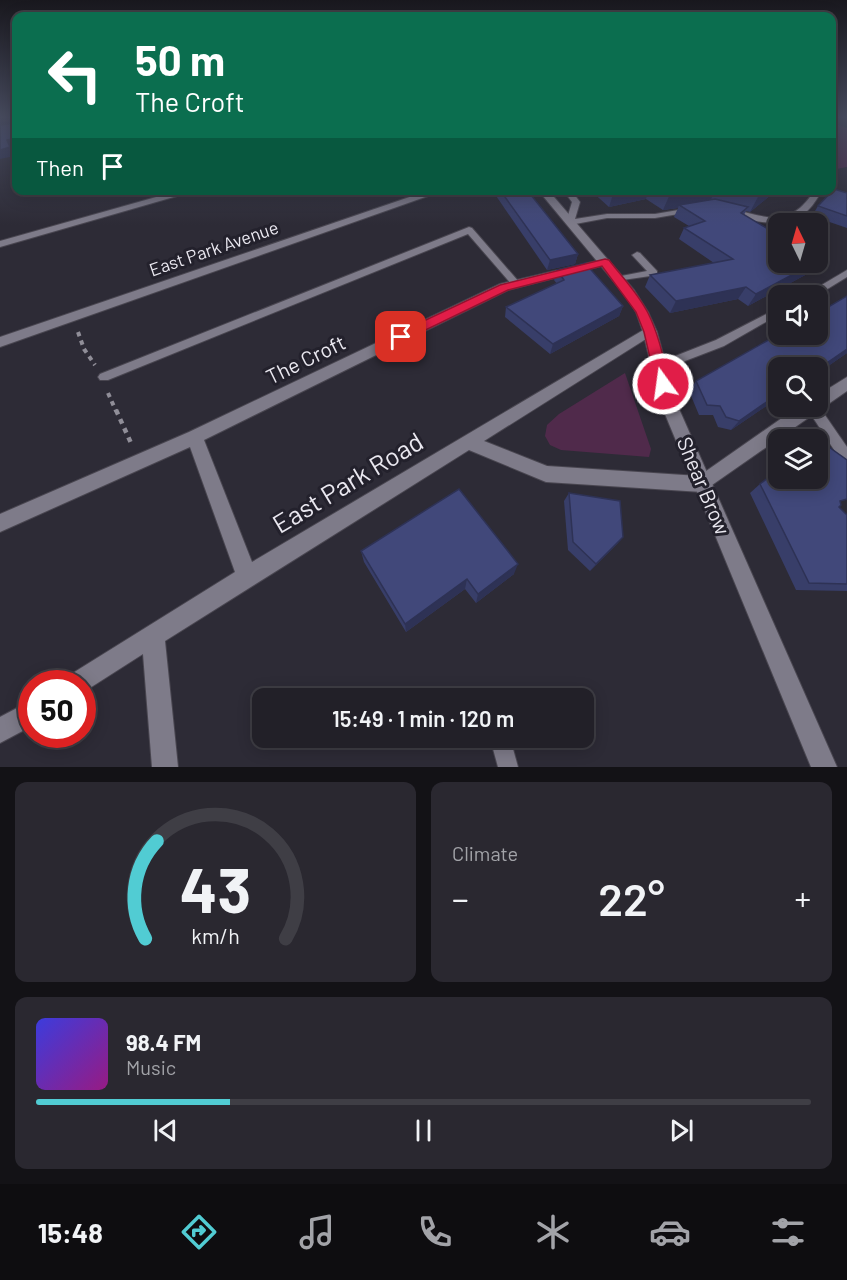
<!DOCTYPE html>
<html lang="en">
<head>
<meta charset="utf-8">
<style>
  :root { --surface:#222028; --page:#2a2830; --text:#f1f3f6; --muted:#a2a3a8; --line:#3f3e45; --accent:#51ccd3 }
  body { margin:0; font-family:Barlow,sans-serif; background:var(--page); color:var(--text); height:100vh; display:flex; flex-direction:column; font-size:22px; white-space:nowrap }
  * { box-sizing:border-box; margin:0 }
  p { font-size:20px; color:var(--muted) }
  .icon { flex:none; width:33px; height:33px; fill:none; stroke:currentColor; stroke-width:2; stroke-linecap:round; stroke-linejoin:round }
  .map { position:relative; height:767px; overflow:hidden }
  .sheet { display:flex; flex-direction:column; gap:15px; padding:15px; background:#131216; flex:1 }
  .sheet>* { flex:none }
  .top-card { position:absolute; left:12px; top:12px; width:824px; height:183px; border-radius:12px; box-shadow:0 3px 15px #0003,0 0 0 2px var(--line); background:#0b6e4f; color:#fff; overflow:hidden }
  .needle { width:39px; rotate:355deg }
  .buttons { position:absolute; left:768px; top:213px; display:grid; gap:12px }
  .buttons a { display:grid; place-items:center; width:60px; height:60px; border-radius:12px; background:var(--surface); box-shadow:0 3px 15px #0003,0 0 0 2px var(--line); font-size:30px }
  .speed { position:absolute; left:18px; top:670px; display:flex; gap:12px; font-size:30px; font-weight:700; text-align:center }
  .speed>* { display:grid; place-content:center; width:78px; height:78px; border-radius:50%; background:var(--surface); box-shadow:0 3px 15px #0003,0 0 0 2px var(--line); line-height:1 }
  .speed .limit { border:9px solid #d22; background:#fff; color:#111 }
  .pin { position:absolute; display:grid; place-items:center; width:51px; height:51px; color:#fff; margin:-26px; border-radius:12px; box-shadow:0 3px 9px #0006 }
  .me { position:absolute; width:66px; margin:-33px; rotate:346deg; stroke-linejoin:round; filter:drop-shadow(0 0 4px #0008) }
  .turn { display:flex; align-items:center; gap:21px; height:126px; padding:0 24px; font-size:27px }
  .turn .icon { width:78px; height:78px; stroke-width:2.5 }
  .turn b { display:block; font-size:42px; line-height:51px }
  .then { display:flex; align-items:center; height:57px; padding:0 24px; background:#0003; gap:12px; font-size:22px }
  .big { font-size:45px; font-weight:600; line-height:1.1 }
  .sheet .widget { flex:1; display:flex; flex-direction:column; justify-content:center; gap:9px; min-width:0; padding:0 21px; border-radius:12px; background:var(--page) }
  .sheet .dial { align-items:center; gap:0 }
  .dial svg { height:156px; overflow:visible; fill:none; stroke:var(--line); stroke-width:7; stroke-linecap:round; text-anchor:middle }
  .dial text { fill:var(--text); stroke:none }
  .song { display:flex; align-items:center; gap:18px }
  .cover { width:72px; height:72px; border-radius:9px; background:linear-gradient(135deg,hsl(240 70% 55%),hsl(310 70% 35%)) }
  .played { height:6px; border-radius:3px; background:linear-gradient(90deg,var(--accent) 25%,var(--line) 25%) }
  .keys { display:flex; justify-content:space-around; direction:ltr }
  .heat { display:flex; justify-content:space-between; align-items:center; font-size:33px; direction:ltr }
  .sheet .tiles { flex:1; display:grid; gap:15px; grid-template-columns:1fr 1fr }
  .widget:last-child { grid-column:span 2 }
  .trip { position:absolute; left:252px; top:688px; width:342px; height:60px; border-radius:12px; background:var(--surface); box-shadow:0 3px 15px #0003,0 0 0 2px var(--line); font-weight:600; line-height:60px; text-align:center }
  .tab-bar { display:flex; height:96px; justify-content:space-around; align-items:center; background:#0e0d10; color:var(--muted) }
  .tab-bar .icon { width:42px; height:42px }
  .tab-bar .current { color:var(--accent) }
  .tab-bar b { font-size:27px; color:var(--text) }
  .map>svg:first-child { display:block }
</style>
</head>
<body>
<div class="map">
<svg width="847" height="767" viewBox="0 0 847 767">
  <rect width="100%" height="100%" fill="#2d2b36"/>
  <g fill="#502a4b">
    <path d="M831,122L847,128V167L831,170Z"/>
    <path d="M625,373L651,449L649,457L561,450L550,445L545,436L547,425L559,414Z"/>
  </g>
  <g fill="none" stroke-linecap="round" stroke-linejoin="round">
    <g stroke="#494650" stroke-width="2">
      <g id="lane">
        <path d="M563,190H571L580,202L575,219L607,214H655L690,208L694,210L690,212L655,218H607L570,225L566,222L572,202Z"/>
        <path d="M810,190H817L820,194C815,202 810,210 802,215C783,229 744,222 726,210L730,208C765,217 788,229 812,194Z"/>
        <path d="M469,227L472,228L519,282V286H513L468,234L108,380H100L98,377L100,374Z"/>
        <path d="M637,252L640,253L657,271V275L616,281V277L647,271L632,255Z"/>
        <path d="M847,270V277L816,296H803Z"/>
        <path d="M778,308V315L724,346L659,371L653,367L655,364L716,340Z"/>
        <path d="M818,405L847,447V464L842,462L806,407Z"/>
        <path d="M488,687L495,690L498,699H478L481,690Z"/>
        <path d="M490,738H510L518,767H498Z"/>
      </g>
    </g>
    <g stroke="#494650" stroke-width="2">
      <g id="street">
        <path d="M181,190H198L0,247V241Z"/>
        <path d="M430,190H445L0,347V337Z"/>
        <path d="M605,259L609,260V264L508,290L204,440L252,562L645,329L650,327L657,332L484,441L547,466L699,476L799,406H818V395L847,377V391L702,492L546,482L469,450L165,641L178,767H152L143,654L82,693V684H64L68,676L235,572L190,447L0,532V514L189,432L500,284Z"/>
        <path d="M32,700V726L0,743V717Z"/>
      </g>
    </g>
    <g stroke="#494650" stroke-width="2">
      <path id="secondary" d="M538,190H548L634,290L648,312L657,332L676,402L837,767H811L660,402L643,332L636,312L625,295Z"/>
    </g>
    <g stroke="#908e98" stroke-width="4" stroke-dasharray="4.5 4.5" stroke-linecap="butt">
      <path d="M78,332L84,349L95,365"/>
      <path d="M108,393L116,411"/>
    </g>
    <path stroke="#908e98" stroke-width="4.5" stroke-dasharray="5 5" stroke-linecap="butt" d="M116,410L131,443"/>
    <use href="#lane" fill="#7e7b89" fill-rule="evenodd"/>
    <use href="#street" fill="#7e7b89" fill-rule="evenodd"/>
    <use href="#secondary" fill="#7e7b89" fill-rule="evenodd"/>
  </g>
  <g fill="#383e69">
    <path d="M492,190H527L578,254L575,264L547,270Z"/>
    <path d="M590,190H774L772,194L750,212L746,211L744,215L778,262L827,256L818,268L748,306L738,299L670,313L645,287L650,275L714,263L679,239L684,228L689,226L674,217L678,208L663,210L646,199L609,207Z"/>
    <path d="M847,193V228L812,216L818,206Z"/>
    <path d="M557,270L623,306L619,316L550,354L505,317L506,307L557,284L554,280Z"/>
    <path d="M847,296V353L818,373V368L778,398L731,430L718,427L713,415H699L689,391L696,381Z"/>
    <path d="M760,484L841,504L839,507L847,515V591L796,590L750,493Z"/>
    <path d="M569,493L623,537L617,544L590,571L568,550L564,501Z"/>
    <path d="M361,551L514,574L476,603L465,589L406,632L364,562Z"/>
  </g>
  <g fill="#2e3255">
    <path d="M3,117H12L16,123L0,127V118Z"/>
    <path d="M16,138V147L13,148L15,156L0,159V150L7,140Z"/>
    <path d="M649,190L646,199L609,207L614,191Z"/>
    <path d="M689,190H715L710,202L679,205L678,208L663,210L670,194Z"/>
    <path d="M765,190H774L772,194L750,212L759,195Z"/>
    <path d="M578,254L575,264L547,270L550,260Z"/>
    <path d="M827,256L818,268L748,306L756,294L816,262H818Z"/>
    <path d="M746,287L738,299L670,313L676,301Z"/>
    <path d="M623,306L619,316L550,354L553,344Z"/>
    <path d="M847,349V353L818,373V369Z"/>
    <path d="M778,394V398L731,430L739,421Z"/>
    <path d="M623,537L617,544L590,571L596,564Z"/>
    <path d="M518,564L514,574L476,603L478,594Z"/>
    <path d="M467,579L465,589L406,632L405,624Z"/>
  </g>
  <g fill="#41487a" stroke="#2e3255" stroke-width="1.5">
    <path d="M13,117H16V138L7,140L10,147L0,150V125L13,123Z"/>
    <path d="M834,189L847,193V216L818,206Z"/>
    <path d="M500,190H527L578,254L550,260Z"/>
    <path d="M664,190H689L670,194Z"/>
    <path d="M739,190H765L759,195Z"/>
    <path d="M715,199L748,207L741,213L778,235V262H816L756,294L746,287L676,301L650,275L733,259L684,228L705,221L679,205Z"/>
    <path d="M818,252L827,256L818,262Z"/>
    <path d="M585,263L623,306L553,344L506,307L564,280L557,270Z"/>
    <path d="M847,296V349L818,369V368H778V394L739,421L726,417L720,406L707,405L696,381L779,334H818V313Z"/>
    <path d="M819,440L847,460V499L840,501L841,505L839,507L847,515V584L809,583L760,484L778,470V478H818V441Z"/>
    <path d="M459,489L518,564L478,594L467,579L405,624L361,551Z"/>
    <path d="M569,493L620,501L623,537L596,564L573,542Z"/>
  </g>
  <linearGradient id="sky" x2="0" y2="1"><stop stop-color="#19181e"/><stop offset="0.52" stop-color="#464a5d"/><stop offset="1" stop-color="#464a5d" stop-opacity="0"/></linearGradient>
  <rect width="847" height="225" fill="url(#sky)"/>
  <path fill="#e11d48" stroke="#92132f" stroke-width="1.5" d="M605,259L609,260C622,277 638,293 648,313C659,335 664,360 670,384L668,388H658L656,384L644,332L636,312L602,266L508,290L405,340H396L395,337L396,334L500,285Z"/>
  <g text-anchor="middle" stroke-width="6" stroke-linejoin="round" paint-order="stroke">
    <g font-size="18" fill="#eae8f0" stroke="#23212c">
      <text transform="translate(214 249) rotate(-19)" y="6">East Park Avenue</text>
    </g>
    <g font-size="21" fill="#eae8f0" stroke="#23212c">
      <text transform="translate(306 360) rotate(-26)" y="7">The Croft</text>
      <text transform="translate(703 486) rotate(67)" y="7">Shear Brow</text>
    </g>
    <g font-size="26" fill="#eae8f0" stroke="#23212c">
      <text transform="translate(348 483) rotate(-31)" y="9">East Park Road</text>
    </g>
  </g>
</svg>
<div class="buttons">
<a><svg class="needle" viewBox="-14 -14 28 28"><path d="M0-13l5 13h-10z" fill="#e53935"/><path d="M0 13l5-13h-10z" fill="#a2a3a8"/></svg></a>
<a><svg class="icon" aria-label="sound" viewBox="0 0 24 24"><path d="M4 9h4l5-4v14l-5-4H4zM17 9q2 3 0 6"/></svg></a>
<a><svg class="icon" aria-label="search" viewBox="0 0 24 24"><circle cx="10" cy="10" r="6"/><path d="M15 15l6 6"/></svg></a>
<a><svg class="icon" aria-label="layers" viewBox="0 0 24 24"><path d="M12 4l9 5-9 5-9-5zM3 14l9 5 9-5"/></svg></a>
</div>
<div class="speed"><div class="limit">50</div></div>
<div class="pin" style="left:401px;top:337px;background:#d93025"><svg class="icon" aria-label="arrive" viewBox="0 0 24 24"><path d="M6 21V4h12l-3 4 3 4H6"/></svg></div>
<svg class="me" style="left:663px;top:384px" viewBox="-20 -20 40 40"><circle r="17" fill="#e11d48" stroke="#fff" stroke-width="3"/><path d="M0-11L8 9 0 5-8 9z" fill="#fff"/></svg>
<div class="trip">15:49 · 1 min · 120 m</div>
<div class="top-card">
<div class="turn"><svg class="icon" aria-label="left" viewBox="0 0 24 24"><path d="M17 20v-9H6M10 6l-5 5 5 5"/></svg><div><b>50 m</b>The Croft</div></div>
<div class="then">Then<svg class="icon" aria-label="arrive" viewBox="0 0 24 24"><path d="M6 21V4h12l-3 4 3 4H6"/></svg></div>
</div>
</div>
<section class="sheet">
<div class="tiles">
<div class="widget dial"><svg viewBox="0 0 100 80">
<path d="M14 69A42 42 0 1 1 86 69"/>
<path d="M14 69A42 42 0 0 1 20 19" stroke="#51ccd3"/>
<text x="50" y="56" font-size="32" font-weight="700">43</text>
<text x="50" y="72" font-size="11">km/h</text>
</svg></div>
<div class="widget"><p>Climate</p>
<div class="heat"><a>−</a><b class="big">22°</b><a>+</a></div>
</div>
<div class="widget">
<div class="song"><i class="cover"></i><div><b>98.4 FM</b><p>Music</p></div></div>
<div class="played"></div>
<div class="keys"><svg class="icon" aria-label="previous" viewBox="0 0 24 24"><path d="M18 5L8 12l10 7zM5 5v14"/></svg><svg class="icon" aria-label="pause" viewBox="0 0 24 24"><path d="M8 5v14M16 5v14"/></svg><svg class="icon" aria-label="next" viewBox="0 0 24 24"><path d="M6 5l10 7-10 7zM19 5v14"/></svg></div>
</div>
</div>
</section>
<nav class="tab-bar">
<b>15:48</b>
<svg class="icon current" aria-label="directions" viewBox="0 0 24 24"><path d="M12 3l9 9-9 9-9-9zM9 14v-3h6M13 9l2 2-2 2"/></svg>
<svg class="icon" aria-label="music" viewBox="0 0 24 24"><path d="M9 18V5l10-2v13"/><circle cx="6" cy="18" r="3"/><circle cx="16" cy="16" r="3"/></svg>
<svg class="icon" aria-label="phone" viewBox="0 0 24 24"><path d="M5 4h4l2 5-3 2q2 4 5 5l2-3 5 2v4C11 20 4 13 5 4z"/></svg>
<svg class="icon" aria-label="climate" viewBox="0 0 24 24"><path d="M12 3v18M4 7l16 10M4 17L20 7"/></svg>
<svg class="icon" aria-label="car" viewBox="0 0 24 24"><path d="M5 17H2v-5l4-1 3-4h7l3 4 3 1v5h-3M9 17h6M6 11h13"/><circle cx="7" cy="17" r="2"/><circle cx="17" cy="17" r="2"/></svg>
<svg class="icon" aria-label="filters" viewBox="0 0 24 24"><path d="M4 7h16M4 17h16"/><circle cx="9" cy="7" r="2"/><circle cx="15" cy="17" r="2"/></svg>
</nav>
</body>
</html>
